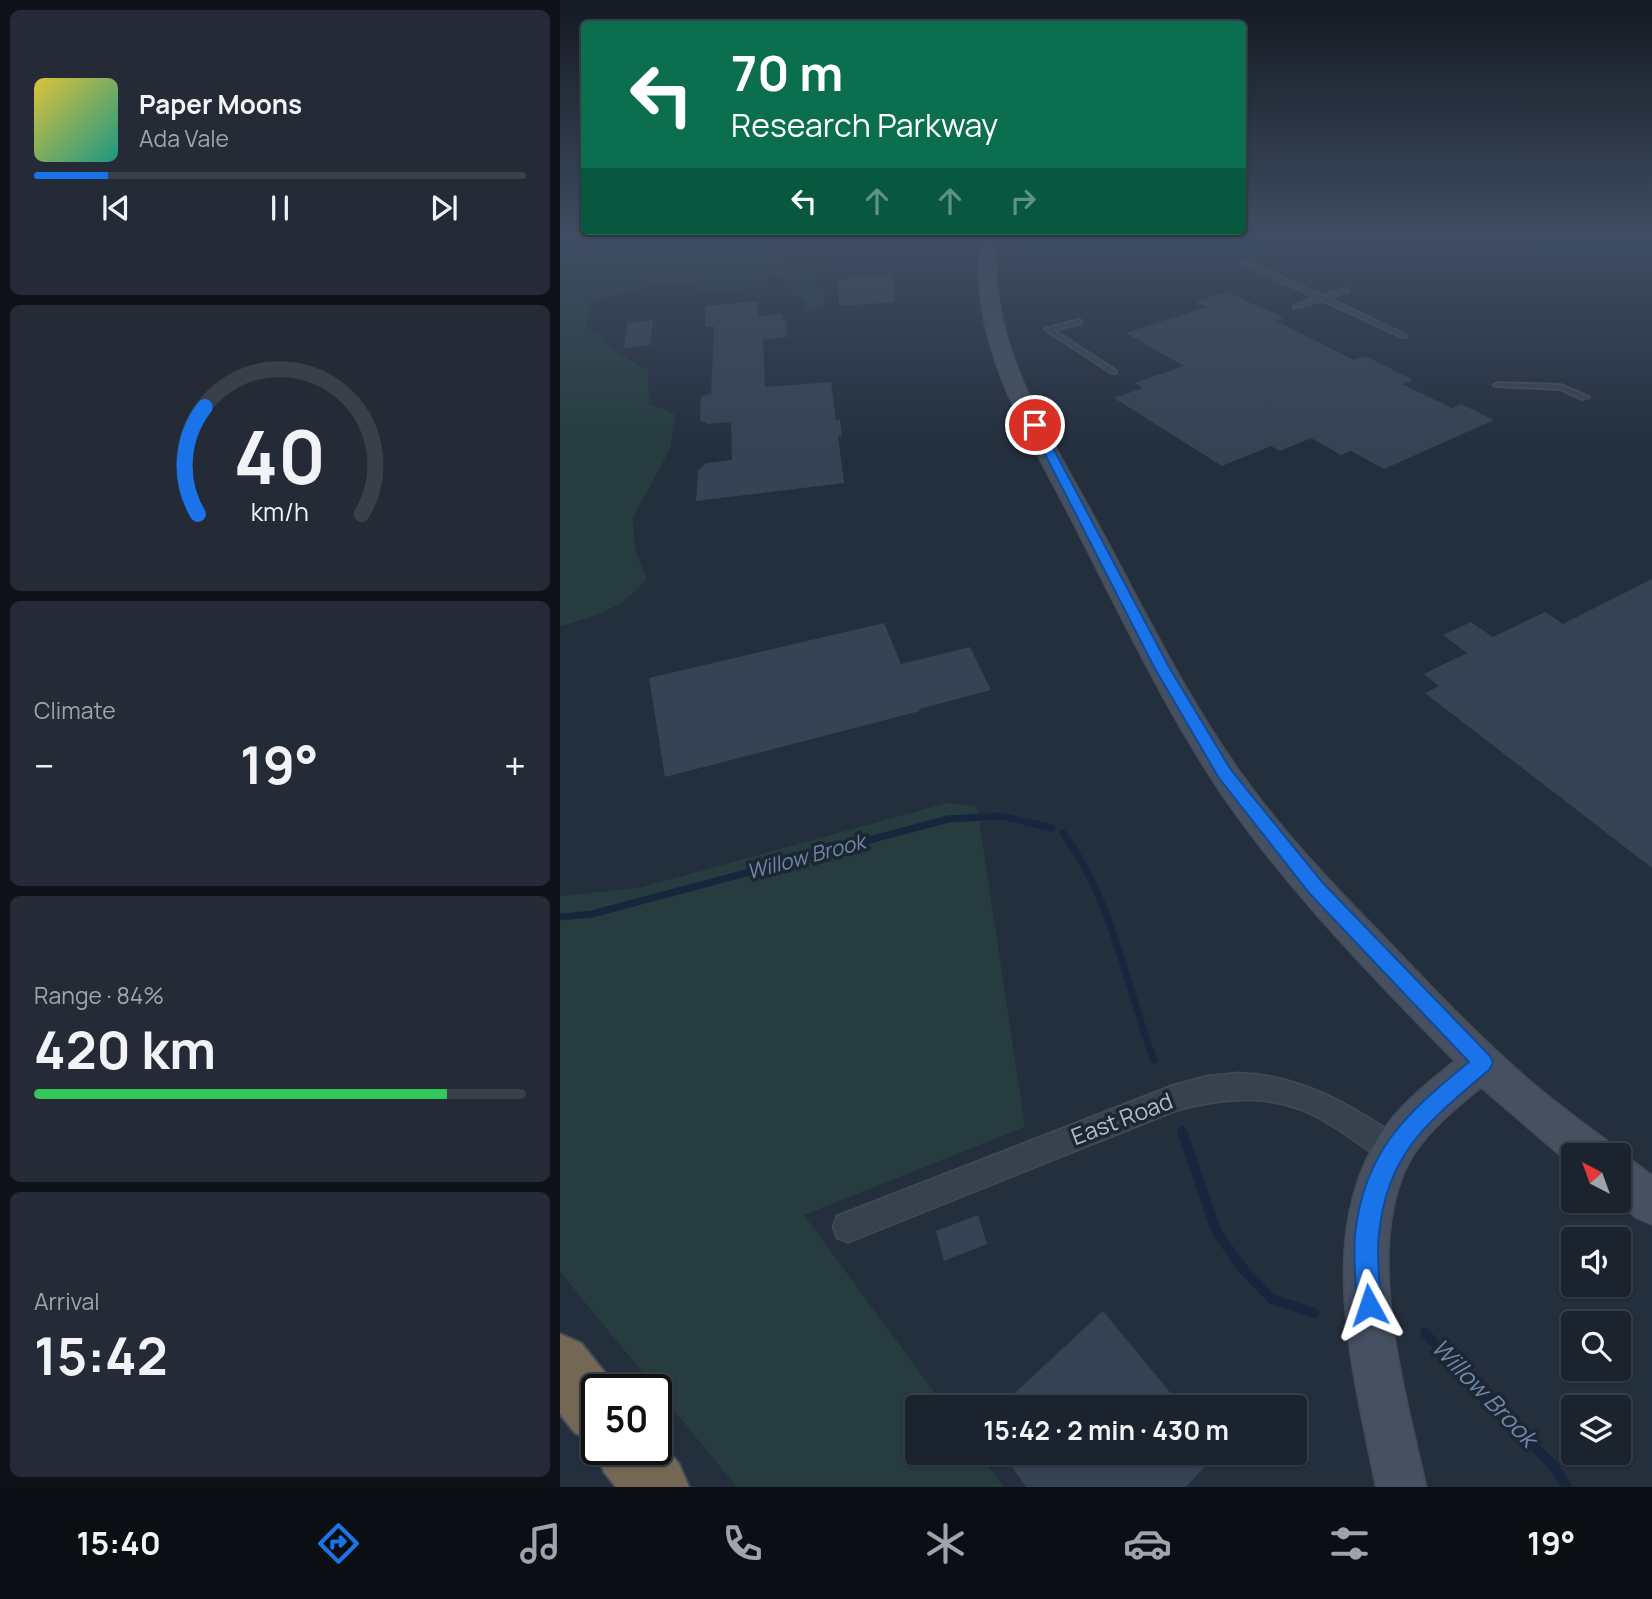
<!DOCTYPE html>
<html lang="en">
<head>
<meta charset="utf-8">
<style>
  :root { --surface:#1b232e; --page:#242b36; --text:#f1f3f6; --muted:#a0a4aa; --line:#39404a; --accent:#1a73e8 }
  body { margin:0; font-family:Manrope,sans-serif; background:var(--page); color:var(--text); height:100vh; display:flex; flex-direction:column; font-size:26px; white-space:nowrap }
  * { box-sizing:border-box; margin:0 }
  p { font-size:23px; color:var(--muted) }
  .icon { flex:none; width:38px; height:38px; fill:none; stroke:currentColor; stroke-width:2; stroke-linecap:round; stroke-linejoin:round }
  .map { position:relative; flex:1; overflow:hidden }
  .drawer { display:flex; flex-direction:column; gap:10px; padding:10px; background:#0f1319; width:560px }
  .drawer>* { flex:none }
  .top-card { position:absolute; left:21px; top:21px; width:665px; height:214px; border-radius:7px; box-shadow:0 2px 5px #0004,0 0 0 2px var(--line); background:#0b6e4f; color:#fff; overflow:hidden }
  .needle { width:46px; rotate:319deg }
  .tools { position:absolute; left:1001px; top:1143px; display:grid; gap:14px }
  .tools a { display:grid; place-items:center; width:70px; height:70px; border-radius:7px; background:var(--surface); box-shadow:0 2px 5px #0004,0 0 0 2px var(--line); font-size:35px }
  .speed { position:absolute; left:21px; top:1374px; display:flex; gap:14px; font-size:35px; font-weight:700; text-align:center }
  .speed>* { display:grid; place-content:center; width:91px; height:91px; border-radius:50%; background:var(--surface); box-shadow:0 2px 5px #0004,0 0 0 2px var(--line); line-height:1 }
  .speed .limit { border:4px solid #111; border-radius:10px; background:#fff; color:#111 }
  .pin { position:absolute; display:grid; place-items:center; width:60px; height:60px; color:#fff; margin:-30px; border:4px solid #fff; border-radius:50%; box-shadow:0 2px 7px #0007 }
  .me { position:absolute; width:77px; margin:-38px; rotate:355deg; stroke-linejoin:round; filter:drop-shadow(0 0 5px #0008) }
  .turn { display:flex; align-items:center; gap:24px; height:147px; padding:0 35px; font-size:32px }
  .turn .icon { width:91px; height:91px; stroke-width:2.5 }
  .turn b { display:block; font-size:49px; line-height:60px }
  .lanes { display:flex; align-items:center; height:66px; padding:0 35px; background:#0003; justify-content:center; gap:35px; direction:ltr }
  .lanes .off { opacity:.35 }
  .big { font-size:52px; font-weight:700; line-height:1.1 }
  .drawer .card { flex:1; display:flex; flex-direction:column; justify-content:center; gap:10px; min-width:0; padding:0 24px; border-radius:10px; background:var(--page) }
  .drawer .dial { align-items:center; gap:0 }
  .dial svg { height:182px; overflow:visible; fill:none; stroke:var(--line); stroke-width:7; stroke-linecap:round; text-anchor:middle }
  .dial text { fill:var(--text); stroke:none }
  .song { display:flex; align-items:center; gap:21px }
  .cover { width:84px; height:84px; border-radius:10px; background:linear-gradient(135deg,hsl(50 70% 55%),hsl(170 70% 35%)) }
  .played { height:7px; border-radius:4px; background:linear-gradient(90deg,var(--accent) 15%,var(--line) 15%) }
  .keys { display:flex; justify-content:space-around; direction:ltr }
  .heat { display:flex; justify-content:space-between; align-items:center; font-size:38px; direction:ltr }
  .charge { height:10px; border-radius:5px; background:linear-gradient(90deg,#34c759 84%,var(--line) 0) }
  .trip { position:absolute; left:345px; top:1395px; width:402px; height:70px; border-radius:7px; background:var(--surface); box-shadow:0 2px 5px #0004,0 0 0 2px var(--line); font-weight:700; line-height:70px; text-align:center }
  .menu { display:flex; height:112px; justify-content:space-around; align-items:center; background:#0b0e12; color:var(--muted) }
  .menu .icon { width:49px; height:49px }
  .menu .active { color:var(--accent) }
  .menu b { font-size:32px; color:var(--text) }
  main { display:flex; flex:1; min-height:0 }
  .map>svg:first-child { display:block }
</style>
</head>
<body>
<main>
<section class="drawer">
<div class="card">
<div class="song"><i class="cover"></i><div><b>Paper Moons</b><p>Ada Vale</p></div></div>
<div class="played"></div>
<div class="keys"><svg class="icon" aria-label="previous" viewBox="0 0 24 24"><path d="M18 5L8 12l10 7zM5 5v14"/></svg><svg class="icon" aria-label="pause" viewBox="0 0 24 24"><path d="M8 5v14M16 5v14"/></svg><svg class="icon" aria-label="next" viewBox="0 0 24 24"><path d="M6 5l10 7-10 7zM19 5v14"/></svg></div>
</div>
<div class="card dial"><svg viewBox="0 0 100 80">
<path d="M14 69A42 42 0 1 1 86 69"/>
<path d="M14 69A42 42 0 0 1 17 22" stroke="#1a73e8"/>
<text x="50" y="56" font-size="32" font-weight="700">40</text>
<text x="50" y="72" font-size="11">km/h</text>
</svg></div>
<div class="card"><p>Climate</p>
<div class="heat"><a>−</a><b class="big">19°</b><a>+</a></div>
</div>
<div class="card"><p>Range · 84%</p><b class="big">420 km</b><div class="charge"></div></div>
<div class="card"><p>Arrival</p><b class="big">15:42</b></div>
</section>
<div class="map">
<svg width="1092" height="1487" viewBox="0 0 1092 1487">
  <rect width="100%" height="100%" fill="#242f3e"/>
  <g fill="#263c3f">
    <path d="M0,239H212L223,263L233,266L259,264L255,287L265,288V308L247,310L243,299L231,292L229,279L209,275L199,288L142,294L127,282L88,287L31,301L25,327L40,336L52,350L88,370L89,404L115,414L110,449L73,518L75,549L87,579C62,609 37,616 0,626Z"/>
    <path d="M387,803L417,806L465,1127L244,1215L385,1407H357V1452L418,1453L444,1487H177L0,1272V896L79,888Z"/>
  </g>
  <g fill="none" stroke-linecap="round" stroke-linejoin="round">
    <g stroke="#17263c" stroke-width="7">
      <path d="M503,833C553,900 565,983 594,1060"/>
      <path d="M0,917L32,914L388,819L441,816L492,828"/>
    </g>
    <g stroke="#17263c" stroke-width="10">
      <path d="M622,1131L657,1233L684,1270L712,1299L754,1313"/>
      <path d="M865,1333L932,1407L992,1464L1007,1487"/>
    </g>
  </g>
  <g fill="#364354">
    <path d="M333,275L334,302L279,306V279Z"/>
    <path d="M667,292L725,318L716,321L794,360L805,356L853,380L842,384L892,408L901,404L934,420L824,469L791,451L781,455L751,438L720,451L711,446L662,466L554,398L583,388L574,383L624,366L566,333L646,307L635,302Z"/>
    <path d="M198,301V316L223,314V320L226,319L227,337L203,340L205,387L271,382L276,420L280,419L282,436H278L284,483L136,501L138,470L147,463L172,460L171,422L148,424L140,420L141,396L151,394L154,326L145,327L146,306Z"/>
    <path d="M93,320L90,345L64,348L67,323Z"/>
    <path d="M1092,579V868L865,693L879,686L864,674L907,653L883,635L911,622L933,637L985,612L1003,624Z"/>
    <path d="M324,623L341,664L410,647L431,690L359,709L360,711L105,777L89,678Z"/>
    <path d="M418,1215L427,1244L384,1261L376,1231Z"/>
    <path d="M543,1311L622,1407H440Z"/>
    <path d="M442,1452H658L626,1487H466Z"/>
  </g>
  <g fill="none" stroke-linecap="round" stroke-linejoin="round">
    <g stroke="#414a57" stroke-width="4">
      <g id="service">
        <path d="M682,261H686L762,296L788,289V291L768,298L847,336L842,337L762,300L734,308V306L757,298L682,263Z"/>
        <path d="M519,320L521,321V323L493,330L556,371V373H552L485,329Z"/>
        <path d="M938,383L1001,385L1029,397L1022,399L1000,389L936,386L934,385Z"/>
      </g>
    </g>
    <g stroke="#414a57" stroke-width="3">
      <path id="minor" d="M678,1073C742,1075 791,1105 843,1140L847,1150L843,1160L833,1164C811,1155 793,1138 773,1126C722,1093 672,1095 615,1111L288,1242L277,1238L273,1227L277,1216L614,1085L648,1076Z"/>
    </g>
    <g stroke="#414a57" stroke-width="3">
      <g id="secondary">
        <path d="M421,239H437C426,338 485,427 530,510C578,597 620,687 677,768C719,828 769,881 820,933C869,984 918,1037 971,1082C995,1103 1021,1122 1047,1141L1053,1155H1013V1166L921,1087C895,1109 864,1133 848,1164C803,1252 846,1395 866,1487H816C795,1375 753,1235 822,1132C841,1104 869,1082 895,1061C818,983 731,893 668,803C606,713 560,613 510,516C466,431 407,339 421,239Z"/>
        <path d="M1059,1156L1074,1162L1092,1176V1224L1077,1218L1056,1200H1059Z"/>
      </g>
    </g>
    <g stroke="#434c59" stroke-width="4">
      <g id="motorway">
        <path d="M0,1334L21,1343L59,1390H37V1442L15,1433L0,1414Z"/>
        <path d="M96,1435L119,1464L129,1487H56L44,1472L35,1449L37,1445V1449H96Z"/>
      </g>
    </g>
    <use href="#service" fill="#38414e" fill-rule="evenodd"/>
    <use href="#minor" fill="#38414e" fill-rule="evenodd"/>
    <use href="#secondary" fill="#465061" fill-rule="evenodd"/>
    <use href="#motorway" fill="#746855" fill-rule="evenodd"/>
  </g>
  <linearGradient id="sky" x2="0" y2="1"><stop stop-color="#141a22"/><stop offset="0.53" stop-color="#3f4d63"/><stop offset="1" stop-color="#3f4d63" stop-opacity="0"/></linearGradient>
  <rect width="1092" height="448" fill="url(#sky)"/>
  <path fill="#1a73e8" stroke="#114b97" stroke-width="2" d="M472,423L481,425L609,667L671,770L763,883L930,1056L933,1062L930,1069C871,1120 827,1151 819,1234C816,1257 820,1282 821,1305L817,1314L809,1317L800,1314L797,1305C796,1282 793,1258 795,1235C804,1150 847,1113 909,1062L750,894L659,778L594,667L470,425Z"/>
  <g text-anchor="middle" stroke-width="7" stroke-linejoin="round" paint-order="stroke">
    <g font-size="21" font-style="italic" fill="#6d86a8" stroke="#1d2633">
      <text transform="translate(246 857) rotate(-15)" y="7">Willow Brook</text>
    </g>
    <g font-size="23" fill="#b4bcc9" stroke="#1d2633">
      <text transform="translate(562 1119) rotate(-21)" y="8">East Road</text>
    </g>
    <g font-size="24" font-style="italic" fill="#6d86a8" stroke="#1d2633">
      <text transform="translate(924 1393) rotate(46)" y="8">Willow Brook</text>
    </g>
  </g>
</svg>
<div class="tools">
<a><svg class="needle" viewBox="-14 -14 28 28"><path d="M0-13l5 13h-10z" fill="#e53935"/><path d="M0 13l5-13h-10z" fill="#a0a4aa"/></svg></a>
<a><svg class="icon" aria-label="sound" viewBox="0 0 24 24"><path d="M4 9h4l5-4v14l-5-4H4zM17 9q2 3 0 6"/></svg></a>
<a><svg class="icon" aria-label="search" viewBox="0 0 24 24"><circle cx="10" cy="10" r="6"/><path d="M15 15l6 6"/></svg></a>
<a><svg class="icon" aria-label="layers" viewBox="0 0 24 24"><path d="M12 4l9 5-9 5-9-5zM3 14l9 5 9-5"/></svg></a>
</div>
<div class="speed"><div class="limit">50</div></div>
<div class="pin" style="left:475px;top:425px;background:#d93025"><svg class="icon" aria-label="arrive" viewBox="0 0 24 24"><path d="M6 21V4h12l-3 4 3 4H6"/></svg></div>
<svg class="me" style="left:809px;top:1305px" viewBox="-20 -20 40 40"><path d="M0-17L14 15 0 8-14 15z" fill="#1a73e8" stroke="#fff" stroke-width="4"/></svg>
<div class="trip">15:42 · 2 min · 430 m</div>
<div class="top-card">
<div class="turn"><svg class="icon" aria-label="left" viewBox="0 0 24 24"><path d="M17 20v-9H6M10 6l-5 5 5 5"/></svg><div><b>70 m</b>Research Parkway</div></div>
<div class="lanes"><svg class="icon" aria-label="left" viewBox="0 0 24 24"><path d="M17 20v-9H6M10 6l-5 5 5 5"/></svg><svg class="icon off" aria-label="ahead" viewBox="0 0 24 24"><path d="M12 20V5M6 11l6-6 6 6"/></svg><svg class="icon off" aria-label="ahead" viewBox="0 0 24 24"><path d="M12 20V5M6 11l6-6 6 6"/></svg><svg class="icon off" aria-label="right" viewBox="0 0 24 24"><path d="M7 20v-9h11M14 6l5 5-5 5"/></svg></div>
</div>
</div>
</main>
<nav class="menu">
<b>15:40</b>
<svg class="icon active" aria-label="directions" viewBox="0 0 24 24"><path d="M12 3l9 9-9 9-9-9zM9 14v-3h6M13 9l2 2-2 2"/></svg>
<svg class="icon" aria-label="music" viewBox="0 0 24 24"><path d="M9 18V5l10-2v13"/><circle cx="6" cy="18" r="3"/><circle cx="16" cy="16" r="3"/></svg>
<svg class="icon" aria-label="phone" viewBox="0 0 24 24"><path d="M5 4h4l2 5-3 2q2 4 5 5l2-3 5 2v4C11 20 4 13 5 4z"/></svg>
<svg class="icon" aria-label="climate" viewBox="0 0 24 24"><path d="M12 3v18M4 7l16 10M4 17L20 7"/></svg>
<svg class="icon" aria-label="car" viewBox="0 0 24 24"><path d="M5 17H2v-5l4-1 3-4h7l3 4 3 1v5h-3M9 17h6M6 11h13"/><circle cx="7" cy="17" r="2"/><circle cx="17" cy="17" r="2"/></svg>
<svg class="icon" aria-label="filters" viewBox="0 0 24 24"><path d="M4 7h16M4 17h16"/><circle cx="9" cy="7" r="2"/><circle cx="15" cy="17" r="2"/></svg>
<b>19°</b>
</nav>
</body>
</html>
